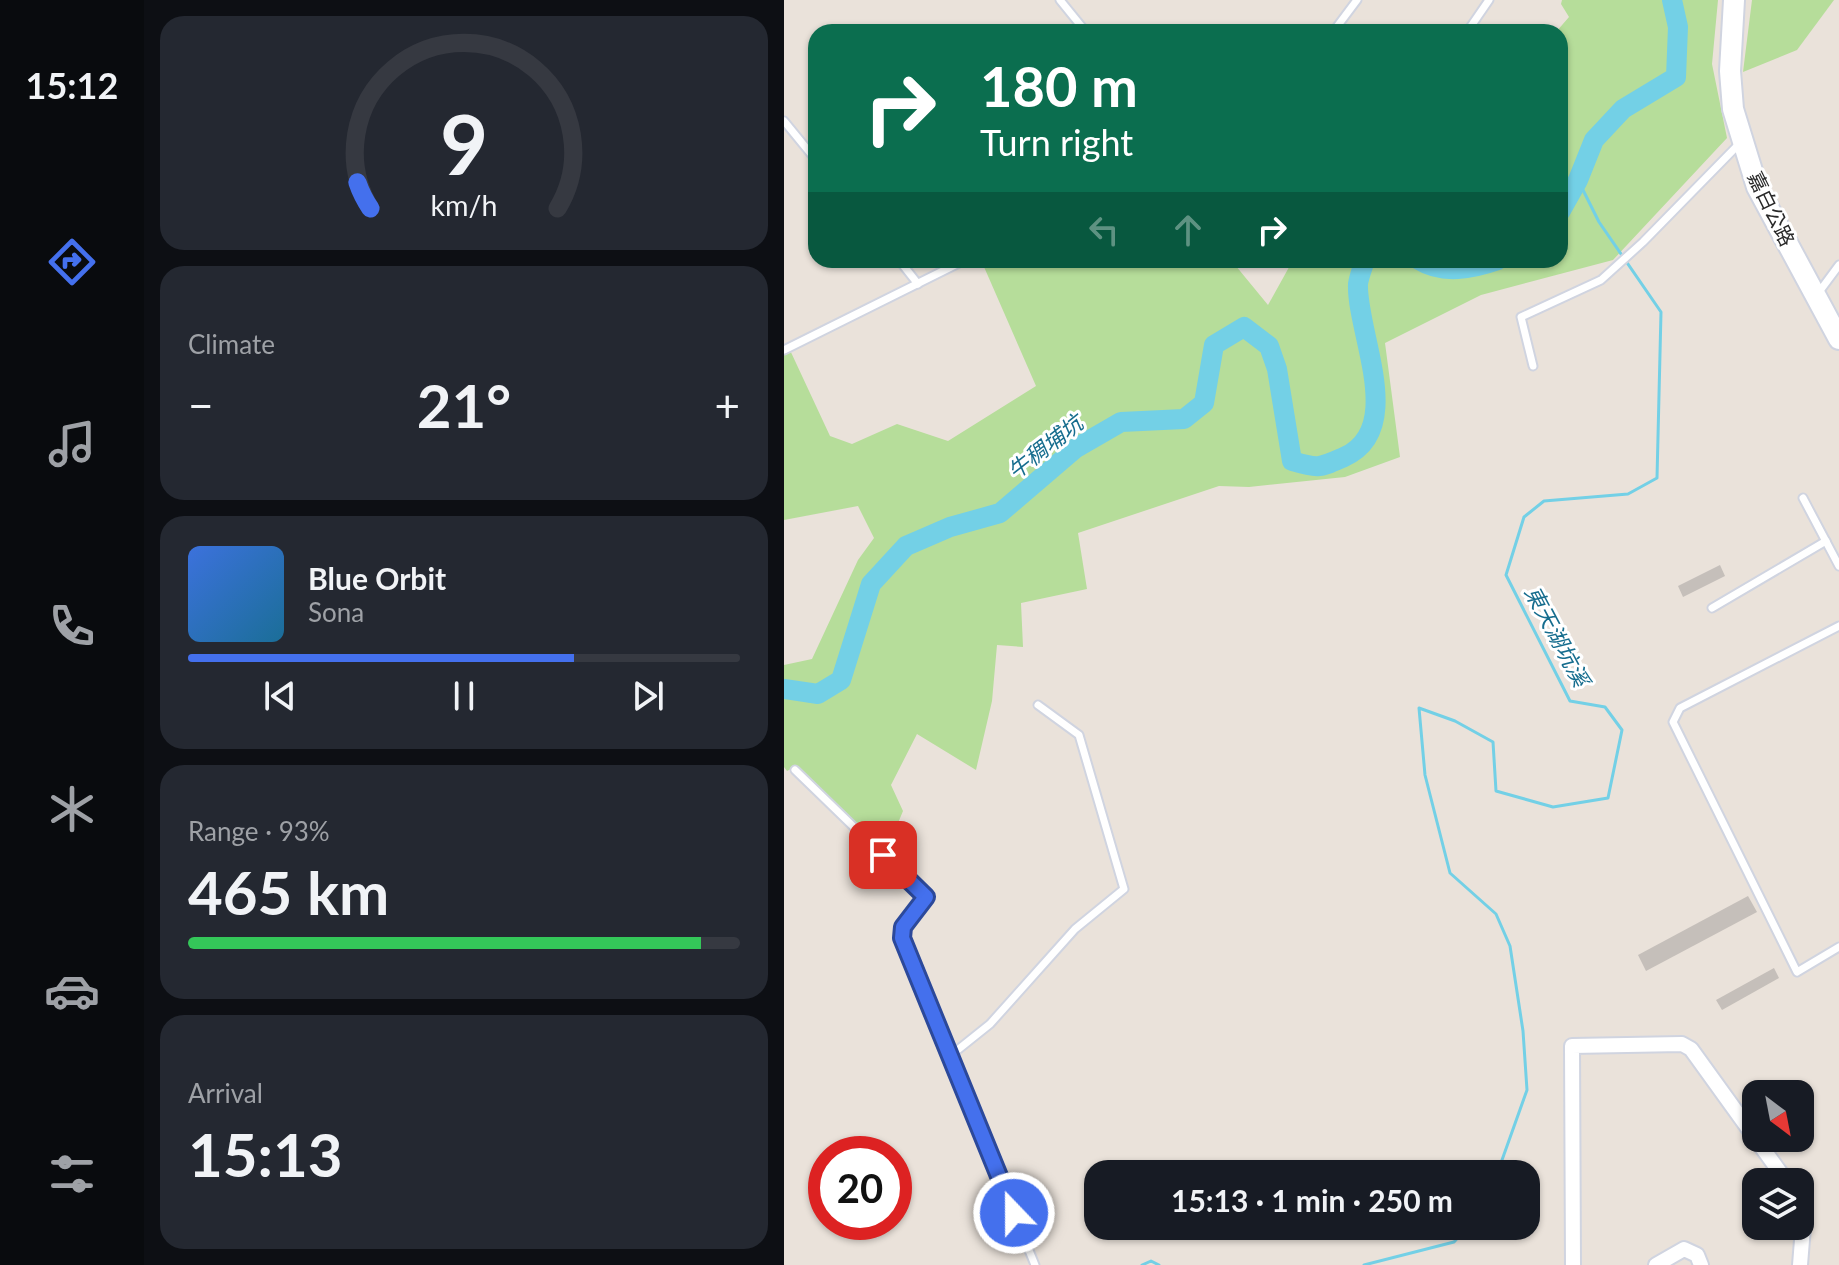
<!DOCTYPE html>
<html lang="en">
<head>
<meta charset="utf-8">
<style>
  :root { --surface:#171b24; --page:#242831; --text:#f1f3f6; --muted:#9ea1a6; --line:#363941; --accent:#4470ed }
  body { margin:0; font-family:Lato,"Noto Sans TC",sans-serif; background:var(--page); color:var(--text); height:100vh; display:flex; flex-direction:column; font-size:30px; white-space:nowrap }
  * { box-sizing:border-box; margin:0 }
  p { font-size:26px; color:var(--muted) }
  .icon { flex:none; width:44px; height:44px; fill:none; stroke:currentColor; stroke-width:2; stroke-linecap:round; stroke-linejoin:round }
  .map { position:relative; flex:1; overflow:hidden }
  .drawer { display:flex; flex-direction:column; gap:16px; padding:16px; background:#0d0f14; width:640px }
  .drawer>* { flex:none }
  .guide { position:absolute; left:24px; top:24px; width:760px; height:244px; border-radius:24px; box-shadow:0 2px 6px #0004; background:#0b6e4f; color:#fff; overflow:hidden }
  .needle { width:52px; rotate:148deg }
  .fabs { position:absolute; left:958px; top:1080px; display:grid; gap:16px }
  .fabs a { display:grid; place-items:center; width:72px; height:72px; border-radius:16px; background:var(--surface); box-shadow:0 2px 6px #0004; font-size:40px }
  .speed { position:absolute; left:24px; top:1136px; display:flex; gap:16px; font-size:40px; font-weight:700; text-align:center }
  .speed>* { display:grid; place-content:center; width:104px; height:104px; border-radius:50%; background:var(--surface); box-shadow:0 2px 6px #0004; line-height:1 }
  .speed .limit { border:12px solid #d22; background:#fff; color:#111 }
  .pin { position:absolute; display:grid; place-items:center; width:68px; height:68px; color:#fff; margin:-34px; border-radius:16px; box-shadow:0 4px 12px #0006 }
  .me { position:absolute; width:88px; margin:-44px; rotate:338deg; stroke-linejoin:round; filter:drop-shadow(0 0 6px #0008) }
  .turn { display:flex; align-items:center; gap:28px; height:168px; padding:0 40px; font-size:36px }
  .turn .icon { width:104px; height:104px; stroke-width:2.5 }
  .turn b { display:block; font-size:56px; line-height:68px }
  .lanes { display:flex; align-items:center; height:76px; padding:0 40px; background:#0003; justify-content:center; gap:40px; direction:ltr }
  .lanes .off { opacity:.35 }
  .big { font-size:60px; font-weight:700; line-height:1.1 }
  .drawer .card { flex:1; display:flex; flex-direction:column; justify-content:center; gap:12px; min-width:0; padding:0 28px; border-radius:24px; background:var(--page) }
  .drawer .dial { align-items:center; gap:0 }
  .dial svg { height:208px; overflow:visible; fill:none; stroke:var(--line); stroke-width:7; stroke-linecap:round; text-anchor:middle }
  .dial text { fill:var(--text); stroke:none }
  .song { display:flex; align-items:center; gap:24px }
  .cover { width:96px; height:96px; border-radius:12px; background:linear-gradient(135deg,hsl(220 70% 55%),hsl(200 70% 35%)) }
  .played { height:8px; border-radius:4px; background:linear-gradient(90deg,var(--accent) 70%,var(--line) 70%) }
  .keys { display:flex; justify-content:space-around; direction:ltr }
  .heat { display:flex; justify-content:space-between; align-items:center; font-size:44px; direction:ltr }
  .charge { height:12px; border-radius:6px; background:linear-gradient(90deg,#34c759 93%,var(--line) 0) }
  .trip { position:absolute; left:300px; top:1160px; width:456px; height:80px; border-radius:24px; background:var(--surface); box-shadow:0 2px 6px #0004; font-weight:700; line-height:80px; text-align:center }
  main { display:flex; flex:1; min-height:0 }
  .menu { display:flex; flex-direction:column; width:144px; justify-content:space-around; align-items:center; background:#090b0e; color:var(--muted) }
  .menu .icon { width:56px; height:56px }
  .menu .current { color:var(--accent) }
  .menu b { font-size:36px; color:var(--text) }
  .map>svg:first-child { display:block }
</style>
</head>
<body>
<main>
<nav class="menu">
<b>15:12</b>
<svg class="icon current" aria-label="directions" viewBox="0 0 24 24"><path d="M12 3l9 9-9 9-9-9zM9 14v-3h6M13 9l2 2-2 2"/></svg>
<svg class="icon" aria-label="music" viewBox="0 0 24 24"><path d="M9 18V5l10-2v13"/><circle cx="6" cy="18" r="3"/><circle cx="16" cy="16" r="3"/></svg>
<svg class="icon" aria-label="phone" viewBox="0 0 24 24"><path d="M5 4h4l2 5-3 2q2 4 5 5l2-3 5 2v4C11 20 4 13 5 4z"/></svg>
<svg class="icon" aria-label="climate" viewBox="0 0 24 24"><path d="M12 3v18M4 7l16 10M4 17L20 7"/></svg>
<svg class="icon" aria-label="car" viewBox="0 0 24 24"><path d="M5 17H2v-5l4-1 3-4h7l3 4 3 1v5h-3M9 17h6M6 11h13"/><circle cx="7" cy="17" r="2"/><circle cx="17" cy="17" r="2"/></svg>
<svg class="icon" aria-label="filters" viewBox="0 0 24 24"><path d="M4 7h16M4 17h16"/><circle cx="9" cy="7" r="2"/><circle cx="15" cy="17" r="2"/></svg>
</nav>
<section class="drawer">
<div class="card dial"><svg viewBox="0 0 100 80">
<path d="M14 69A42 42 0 1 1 86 69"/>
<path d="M14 69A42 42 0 0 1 9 59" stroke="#4470ed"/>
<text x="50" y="56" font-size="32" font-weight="700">9</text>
<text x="50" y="72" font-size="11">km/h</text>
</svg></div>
<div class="card"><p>Climate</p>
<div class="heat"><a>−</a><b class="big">21°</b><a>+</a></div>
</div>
<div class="card">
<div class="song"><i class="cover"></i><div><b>Blue Orbit</b><p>Sona</p></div></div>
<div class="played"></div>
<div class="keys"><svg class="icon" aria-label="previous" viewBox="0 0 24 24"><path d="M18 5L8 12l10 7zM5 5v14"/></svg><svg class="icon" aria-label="pause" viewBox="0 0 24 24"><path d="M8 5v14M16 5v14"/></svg><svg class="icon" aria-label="next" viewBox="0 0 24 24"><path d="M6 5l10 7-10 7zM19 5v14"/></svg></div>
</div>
<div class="card"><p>Range · 93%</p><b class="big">465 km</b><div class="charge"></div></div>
<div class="card"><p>Arrival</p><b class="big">15:13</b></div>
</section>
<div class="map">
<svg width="1055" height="1265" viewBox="0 0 1055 1265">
  <rect width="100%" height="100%" fill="#eae2da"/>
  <g fill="#b6dd9a">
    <path d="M778,0H934L928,64L943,138L829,260L697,295L601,343L616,457L561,477L465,487L435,486L294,533L303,589L237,603L239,647L213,645L208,701L192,770L133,734L107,785L119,811L102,852L13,766L3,771L0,767V665L28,659L74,560L90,538L74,506L0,520V350L5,348L46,436L68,444L113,424L164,441L252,386L197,260H447L484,305L509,260H776V32H772L785,17L777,4Z"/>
    <path d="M968,0H1050L1013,50L959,72Z"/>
  </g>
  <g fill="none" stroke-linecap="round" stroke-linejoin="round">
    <g stroke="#73d0e6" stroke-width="3">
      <path d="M713,1174L743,1090L739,1031L726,946L712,914L666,873L641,775L635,708L671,721L709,742L712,791L769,807L824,798L838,730L821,707L786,701L722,575L740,517L760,501L844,494L873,478L877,312L815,222L794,180"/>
      <path d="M358,1265L367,1261L375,1265"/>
      <path d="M580,1265L670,1242L684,1226"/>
    </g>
    <g stroke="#73d0e6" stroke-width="20">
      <path d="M776,212L794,180L810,140L839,109L892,77L894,27L888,0"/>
      <path d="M635,260C659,275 688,269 714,260"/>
      <path d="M0,689L34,694L57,680L87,584L122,546L166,527L216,513L292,448L337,422L400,419L420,403L430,345L460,327L485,346L493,369L508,461C535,469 535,468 560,457C623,429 572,332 574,284C575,276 579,267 581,260"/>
    </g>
  </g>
  <g fill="#c5bfba">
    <path d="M936,565L941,576L899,597L894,586Z"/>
    <path d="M964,896L973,912L862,971L854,955Z"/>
    <path d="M990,968L995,978L938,1010L932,1000Z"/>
  </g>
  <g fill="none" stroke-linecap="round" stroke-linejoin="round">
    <g stroke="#d0d4e0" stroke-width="11">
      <g id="service">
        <path d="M276,0L302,32"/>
        <path d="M549,32L573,0"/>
        <path d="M683,32L705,0"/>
        <path d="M0,121L32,160"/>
        <path d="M115,260L134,284"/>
        <path d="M1035,292L1055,265"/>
        <path d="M0,350L181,260"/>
        <path d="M749,366L737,317L817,280L859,242L957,142"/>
        <path d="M1019,498L1055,566"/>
        <path d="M928,608L1042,541"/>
        <path d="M1055,626L896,708L889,722L1013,972L1055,947"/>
        <path d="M11,770L142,897L119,927L118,938L251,1265"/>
        <path d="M166,1056L206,1024L291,929L340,889L295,735L254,705"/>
      </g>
    </g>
    <g stroke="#d0d4e0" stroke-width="18">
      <g id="minor">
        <path d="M1016,1202L1020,1215L1016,1265"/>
        <path d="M789,1265L788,1046L898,1044L907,1049L1003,1182"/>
        <path d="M872,1265L900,1249L913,1255L917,1265"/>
      </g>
    </g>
    <g stroke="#d0d4e0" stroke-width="24">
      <path id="secondary" d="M950,0L946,71L949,109L973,187L1055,339"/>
    </g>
    <use href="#service" stroke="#fff" stroke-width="7"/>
    <use href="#minor" stroke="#fff" stroke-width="14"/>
    <use href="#secondary" stroke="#fff" stroke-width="20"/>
  </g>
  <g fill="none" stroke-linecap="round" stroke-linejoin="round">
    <g stroke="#2c499a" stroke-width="20">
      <path id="route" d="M99,855L142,897L119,927L118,938L230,1213"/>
    </g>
    <use href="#route" stroke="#4470ed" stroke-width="14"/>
  </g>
  <g text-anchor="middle" stroke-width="6" stroke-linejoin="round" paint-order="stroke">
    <g font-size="20" fill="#282828" stroke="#fff">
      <text transform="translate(987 209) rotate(64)" y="7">嘉白公路</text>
    </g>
    <g font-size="22" font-style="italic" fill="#166d8e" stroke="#fff">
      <text transform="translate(261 447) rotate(-38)" y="8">牛稠埔坑</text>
      <text transform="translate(773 636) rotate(62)" y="8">東天湖坑溪</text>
    </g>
  </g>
</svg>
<div class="fabs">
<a><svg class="needle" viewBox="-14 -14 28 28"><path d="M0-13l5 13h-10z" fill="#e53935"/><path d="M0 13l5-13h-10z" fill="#9ea1a6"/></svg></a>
<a><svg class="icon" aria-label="layers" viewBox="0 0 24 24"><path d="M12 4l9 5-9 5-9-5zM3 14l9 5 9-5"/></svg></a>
</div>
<div class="speed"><div class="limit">20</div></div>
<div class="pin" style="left:99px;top:855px;background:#d93025"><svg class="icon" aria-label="arrive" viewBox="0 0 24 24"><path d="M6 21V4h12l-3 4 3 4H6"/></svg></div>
<svg class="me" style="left:230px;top:1213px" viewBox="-20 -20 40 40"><circle r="17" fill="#4470ed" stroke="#fff" stroke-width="3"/><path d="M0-11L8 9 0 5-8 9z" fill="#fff"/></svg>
<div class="trip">15:13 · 1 min · 250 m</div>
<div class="guide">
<div class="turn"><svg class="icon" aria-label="right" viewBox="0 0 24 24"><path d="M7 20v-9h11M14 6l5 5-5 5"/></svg><div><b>180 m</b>Turn right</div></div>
<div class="lanes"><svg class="icon off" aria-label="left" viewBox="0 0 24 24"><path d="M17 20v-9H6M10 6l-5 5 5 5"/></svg><svg class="icon off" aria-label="ahead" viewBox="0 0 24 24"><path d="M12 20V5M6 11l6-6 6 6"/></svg><svg class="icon" aria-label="right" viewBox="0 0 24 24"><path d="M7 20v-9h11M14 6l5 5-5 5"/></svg></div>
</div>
</div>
</main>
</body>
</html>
